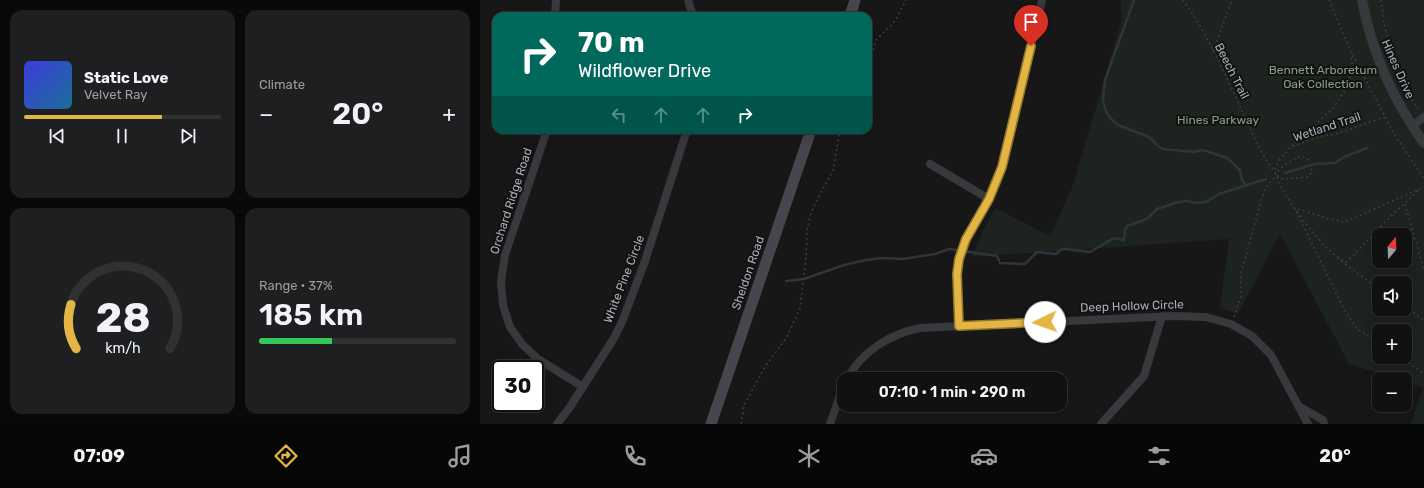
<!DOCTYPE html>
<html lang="en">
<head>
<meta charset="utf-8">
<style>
  :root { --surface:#111112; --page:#1e1f20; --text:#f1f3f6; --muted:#9c9d9f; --line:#303132; --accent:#e3b644 }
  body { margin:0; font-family:Rubik,sans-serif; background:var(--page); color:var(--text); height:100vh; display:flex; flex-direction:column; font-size:15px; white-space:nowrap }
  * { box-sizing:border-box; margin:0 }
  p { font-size:13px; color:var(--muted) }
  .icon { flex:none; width:22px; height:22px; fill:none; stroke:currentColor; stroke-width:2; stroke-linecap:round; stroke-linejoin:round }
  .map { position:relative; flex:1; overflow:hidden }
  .panel { display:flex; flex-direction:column; gap:10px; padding:10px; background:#09090a; width:480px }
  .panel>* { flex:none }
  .banner { position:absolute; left:12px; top:12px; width:380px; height:122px; border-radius:12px; box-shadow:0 4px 16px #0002,0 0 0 1px var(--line); background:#00695c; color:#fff; overflow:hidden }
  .needle { width:26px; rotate:19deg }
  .fabs { position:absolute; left:892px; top:228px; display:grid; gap:8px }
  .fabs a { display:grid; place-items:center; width:40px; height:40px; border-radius:8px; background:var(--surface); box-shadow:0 4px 16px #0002,0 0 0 1px var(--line); font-size:20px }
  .speed { position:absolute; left:12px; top:360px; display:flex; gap:8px; font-size:20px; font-weight:700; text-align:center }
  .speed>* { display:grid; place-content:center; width:52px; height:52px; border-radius:50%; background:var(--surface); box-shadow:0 4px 16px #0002,0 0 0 1px var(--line); line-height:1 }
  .speed .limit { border:2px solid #111; border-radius:6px; background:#fff; color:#111 }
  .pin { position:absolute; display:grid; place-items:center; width:34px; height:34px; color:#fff; margin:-41px -17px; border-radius:50% 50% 50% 0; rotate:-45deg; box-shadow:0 0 4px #0007 }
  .pin .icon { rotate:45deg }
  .me { position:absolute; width:44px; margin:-22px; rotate:267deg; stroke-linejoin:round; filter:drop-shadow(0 0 3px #0008) }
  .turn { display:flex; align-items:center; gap:14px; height:84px; padding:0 20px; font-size:18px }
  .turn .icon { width:52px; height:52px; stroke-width:2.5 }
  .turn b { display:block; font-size:28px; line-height:34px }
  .lanes { display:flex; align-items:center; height:38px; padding:0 20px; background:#0003; justify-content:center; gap:20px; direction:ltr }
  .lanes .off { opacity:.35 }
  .big { font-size:30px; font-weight:600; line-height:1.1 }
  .panel .widget { flex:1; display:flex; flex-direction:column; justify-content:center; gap:6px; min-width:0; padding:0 14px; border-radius:12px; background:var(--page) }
  .panel .dial { align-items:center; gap:0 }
  .dial svg { height:104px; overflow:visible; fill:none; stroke:var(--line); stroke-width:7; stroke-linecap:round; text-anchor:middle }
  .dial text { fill:var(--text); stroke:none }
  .song { display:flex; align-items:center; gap:12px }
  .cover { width:48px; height:48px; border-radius:6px; background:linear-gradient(135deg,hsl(240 70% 55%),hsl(200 70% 35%)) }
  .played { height:4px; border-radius:2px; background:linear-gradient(90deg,var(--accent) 70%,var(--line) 70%) }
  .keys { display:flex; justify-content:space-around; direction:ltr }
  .heat { display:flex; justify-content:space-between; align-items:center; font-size:22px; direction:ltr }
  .charge { height:6px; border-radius:3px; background:linear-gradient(90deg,#34c759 37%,var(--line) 0) }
  .panel .tiles { flex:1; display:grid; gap:10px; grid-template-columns:repeat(2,1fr) }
  .trip { position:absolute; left:357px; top:372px; width:230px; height:40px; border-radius:12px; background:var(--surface); box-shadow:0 4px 16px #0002,0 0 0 1px var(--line); font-weight:600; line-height:40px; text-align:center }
  .dock { display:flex; height:64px; justify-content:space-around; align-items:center; background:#070707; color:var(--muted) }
  .dock .icon { width:28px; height:28px }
  .dock .selected { color:var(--accent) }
  .dock b { font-size:18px; color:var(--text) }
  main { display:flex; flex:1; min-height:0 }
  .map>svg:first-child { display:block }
</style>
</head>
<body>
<main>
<section class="panel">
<div class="tiles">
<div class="widget">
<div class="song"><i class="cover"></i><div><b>Static Love</b><p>Velvet Ray</p></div></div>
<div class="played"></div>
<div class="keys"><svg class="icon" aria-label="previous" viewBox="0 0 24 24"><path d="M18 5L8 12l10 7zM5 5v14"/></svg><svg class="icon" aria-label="pause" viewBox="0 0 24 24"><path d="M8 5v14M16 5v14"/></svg><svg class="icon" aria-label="next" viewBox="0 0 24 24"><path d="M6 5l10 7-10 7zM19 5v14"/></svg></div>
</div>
<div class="widget"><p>Climate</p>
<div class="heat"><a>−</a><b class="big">20°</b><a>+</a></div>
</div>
<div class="widget dial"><svg viewBox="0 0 100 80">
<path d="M14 69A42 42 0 1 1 86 69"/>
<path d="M14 69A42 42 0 0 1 10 35" stroke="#e3b644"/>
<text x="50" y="56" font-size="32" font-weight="700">28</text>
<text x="50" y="72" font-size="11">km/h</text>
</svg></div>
<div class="widget"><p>Range · 37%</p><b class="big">185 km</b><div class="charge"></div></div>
</div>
</section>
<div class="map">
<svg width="944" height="424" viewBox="0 0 944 424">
  <rect width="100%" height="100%" fill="#171718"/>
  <path fill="#1d231e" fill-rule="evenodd" d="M641,0H944V424H931L943,388L925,382V379H916L869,364L800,234L758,314L740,308L749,239L492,257L502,233L515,208L570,236L592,188L641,23ZM899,235H925V261H899ZM899,283H925V309H899ZM899,331H925V357H899Z"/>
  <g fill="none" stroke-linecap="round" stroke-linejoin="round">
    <g stroke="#2e353b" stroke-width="2.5">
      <path d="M654,0L625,80L623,100L626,111L631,119L638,125L669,137L678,146L683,149L714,152L723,150L747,158L760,170L762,180L766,185"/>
      <path d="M805,173L835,164L855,163L864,157L887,148"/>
      <path d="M306,281L324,279L364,265L386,260L402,258L423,259L455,254L469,249L517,256L520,263L545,264L557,252L576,254L581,250L585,249L610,252L634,238L644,240L645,230L647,226L667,219L677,209L698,202L708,201L715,203L726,202L739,194L786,179"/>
    </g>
    <g stroke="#3e3f44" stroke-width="1.5" stroke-dasharray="2 3" stroke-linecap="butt">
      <path d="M703,0C727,33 745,74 762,111C772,132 780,153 794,171"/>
      <path d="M849,0L871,52L913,132L944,179"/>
      <path d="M901,0C905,39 915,78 939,110"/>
      <path d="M733,51L752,0"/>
      <path d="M388,64L391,59L396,40L415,21L426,0"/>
      <path d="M905,117L856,134L837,137L819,144L810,148L800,159L794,171L800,185L814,208L849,219L865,222L944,187"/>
      <path d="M812,146L853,108L865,90L873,70L871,54"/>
      <path d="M797,176L802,179L828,177L832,172L831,168"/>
      <path d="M925,204L944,270"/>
      <path d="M814,208C828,225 845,252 866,262L868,261L911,216L940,189"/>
      <path d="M816,211L864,309L877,329L899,343"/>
      <path d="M857,258L899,289"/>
      <path d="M925,307L944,320"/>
      <path d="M754,317L761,296V273L784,191L790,182L797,176L798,171L804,165L820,156L829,160L830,163"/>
      <path d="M920,357L944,374"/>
      <path d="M261,424L264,405L285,367L307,337L320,308L326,257L327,230L331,213L340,194L353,171L360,130"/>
    </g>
    <g stroke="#38393d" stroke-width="8">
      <path d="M208,0L213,16"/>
      <path d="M75,16L76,0"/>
      <path d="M932,126L944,117"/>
      <path d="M67,130L25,255L21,282L23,305L30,327L42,344L58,359L103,387"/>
      <path d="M450,164L509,199"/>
      <path d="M479,325L477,274L479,259L485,239L509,199L522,167L562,0"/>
      <path d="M367,379C382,351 410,334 440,328L695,316L726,317L751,324L772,336L791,355L828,424"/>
      <path d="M820,407L843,420L844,424"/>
      <path d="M77,424L90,407L134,338L142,322L165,261L207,130"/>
      <path d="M350,424L364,384"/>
      <path d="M621,424L664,376L682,316"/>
    </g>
    <path stroke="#38393d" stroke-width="10" d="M882,0C892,53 913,100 944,143"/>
    <g stroke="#46474d" stroke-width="11">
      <path d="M370,16L375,0"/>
      <path d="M231,424L331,130"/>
    </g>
  </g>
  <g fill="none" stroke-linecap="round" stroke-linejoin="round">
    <g stroke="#94762c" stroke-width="10">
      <path id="route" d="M551,46L522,167L509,199L486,239L479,259L477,274L479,326L565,322"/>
    </g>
    <use href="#route" stroke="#e3b644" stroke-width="7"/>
  </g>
  <g text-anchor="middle" stroke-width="4" stroke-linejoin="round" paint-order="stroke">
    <g font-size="12" fill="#aaadb7" stroke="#121213">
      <text transform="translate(918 69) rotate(66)" y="4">Hines Drive</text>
      <text transform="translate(752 71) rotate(63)" y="4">Beech Trail</text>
      <text transform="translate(847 127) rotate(-18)" y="4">Wetland Trail</text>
      <text transform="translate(31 201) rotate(-72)" y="4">Orchard Ridge Road</text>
      <text transform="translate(268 273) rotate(-71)" y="4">Sheldon Road</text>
      <text transform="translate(144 279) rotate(-69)" y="4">White Pine Circle</text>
      <text transform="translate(652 306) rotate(-2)" y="4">Deep Hollow Circle</text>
    </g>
    <g font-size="12" fill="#83a186" stroke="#121213">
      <text x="843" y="74">Bennett Arboretum<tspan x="843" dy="14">Oak Collection</tspan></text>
      <text x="738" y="124">Hines Parkway</text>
    </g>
  </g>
</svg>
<div class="fabs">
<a><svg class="needle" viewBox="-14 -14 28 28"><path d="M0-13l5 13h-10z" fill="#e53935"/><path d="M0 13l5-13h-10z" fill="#9c9d9f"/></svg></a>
<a><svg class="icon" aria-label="sound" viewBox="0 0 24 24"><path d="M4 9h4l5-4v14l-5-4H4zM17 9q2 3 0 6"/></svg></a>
<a>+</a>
<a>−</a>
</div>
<div class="speed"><div class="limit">30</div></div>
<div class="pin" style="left:551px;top:46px;background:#d93025"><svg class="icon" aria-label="arrive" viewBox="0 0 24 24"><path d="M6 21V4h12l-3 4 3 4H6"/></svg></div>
<svg class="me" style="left:565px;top:322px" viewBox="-20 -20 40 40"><circle r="19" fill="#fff"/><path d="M0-13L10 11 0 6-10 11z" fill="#e3b644"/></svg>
<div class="trip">07:10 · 1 min · 290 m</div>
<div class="banner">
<div class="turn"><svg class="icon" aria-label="right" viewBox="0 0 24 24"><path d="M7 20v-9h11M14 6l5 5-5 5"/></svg><div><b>70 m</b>Wildflower Drive</div></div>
<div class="lanes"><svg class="icon off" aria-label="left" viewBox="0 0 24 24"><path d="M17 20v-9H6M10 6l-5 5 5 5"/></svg><svg class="icon off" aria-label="ahead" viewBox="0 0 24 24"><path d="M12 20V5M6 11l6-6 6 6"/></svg><svg class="icon off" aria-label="ahead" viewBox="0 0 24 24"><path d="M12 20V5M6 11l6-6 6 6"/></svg><svg class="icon" aria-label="right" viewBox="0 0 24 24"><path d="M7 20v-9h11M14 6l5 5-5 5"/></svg></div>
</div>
</div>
</main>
<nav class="dock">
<b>07:09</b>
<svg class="icon selected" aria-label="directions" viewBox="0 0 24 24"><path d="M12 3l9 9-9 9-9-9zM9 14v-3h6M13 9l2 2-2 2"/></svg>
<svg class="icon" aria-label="music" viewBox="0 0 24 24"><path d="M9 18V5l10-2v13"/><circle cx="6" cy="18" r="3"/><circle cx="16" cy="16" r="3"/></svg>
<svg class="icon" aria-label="phone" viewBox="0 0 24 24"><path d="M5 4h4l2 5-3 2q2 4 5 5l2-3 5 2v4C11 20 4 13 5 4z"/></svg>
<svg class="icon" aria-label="climate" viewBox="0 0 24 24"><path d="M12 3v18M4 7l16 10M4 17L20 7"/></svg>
<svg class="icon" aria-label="car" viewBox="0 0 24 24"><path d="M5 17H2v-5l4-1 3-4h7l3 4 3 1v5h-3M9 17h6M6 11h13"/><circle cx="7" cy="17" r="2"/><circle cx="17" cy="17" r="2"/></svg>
<svg class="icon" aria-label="filters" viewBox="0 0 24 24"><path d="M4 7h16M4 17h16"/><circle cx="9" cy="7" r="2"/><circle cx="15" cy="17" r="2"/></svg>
<b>20°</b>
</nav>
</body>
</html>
